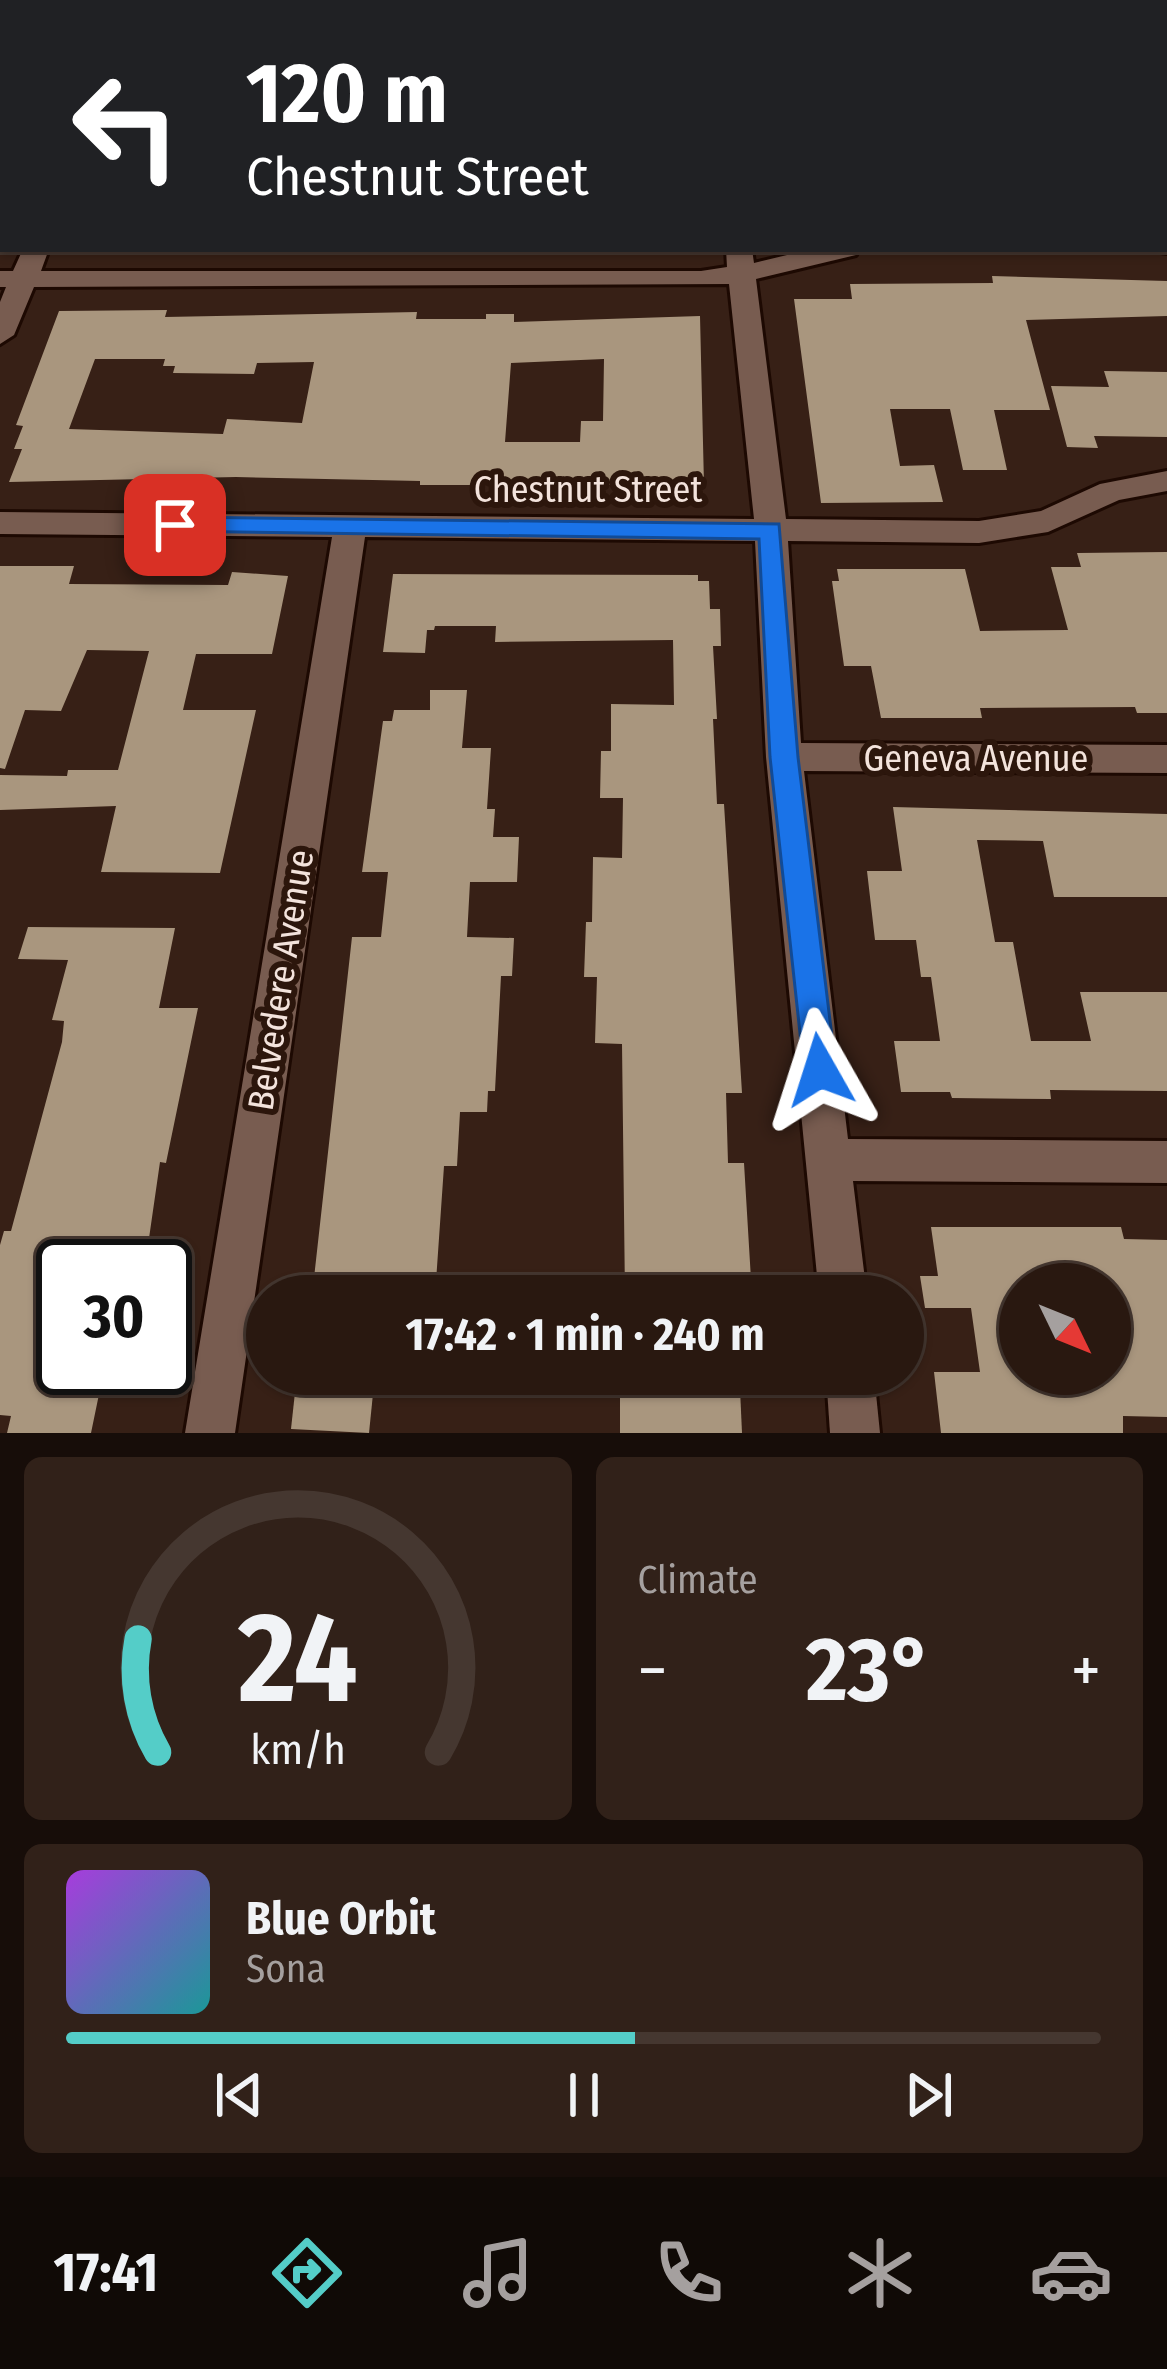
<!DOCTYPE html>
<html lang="en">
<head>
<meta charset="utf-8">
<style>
  :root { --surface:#291810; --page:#312119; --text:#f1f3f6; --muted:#a5a09f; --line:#453730; --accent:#54cdc8 }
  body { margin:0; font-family:"Fira Sans Condensed",sans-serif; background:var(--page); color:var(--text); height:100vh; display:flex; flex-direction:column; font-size:45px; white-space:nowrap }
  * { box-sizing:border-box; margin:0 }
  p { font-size:39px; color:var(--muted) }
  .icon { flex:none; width:66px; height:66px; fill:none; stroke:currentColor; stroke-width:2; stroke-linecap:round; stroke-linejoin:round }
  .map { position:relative; height:1433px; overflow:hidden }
  .side { display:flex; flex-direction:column; gap:24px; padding:24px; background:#170d09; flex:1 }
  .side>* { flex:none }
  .banner { position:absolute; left:0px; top:0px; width:1167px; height:252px; box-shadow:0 3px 9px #0004,0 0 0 3px var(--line); background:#202124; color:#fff; overflow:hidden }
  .needle { width:78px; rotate:133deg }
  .buttons { position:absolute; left:999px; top:1263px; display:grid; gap:24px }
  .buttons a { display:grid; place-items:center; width:132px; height:132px; border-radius:50%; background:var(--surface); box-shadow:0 3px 9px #0004,0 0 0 3px var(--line); font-size:60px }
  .speed { position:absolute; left:36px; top:1239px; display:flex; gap:24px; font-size:60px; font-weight:700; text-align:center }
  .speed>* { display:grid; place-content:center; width:156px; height:156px; border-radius:50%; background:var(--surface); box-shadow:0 3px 9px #0004,0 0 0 3px var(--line); line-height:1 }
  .speed .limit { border:6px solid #111; border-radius:18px; background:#fff; color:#111 }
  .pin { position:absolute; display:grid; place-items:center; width:102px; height:102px; color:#fff; margin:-51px; border-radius:24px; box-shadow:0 6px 18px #0006 }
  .me { position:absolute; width:132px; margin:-66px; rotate:354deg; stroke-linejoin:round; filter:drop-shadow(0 0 9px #0008) }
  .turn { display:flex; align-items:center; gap:42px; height:252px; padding:0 48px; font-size:54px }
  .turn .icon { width:156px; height:156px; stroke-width:2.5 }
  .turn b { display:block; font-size:84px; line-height:102px }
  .big { font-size:90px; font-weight:700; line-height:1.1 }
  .side .card { flex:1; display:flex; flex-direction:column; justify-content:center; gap:18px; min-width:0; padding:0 42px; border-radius:18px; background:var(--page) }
  .side .dial { align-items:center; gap:0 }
  .dial svg { height:312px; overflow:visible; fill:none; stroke:var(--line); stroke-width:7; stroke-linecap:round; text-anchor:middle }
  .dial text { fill:var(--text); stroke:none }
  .song { display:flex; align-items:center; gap:36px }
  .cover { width:144px; height:144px; border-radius:18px; background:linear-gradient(135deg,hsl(280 70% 55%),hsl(180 70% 35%)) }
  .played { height:12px; border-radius:6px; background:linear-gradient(90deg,var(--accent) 55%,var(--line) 55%) }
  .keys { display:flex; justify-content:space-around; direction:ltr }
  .heat { display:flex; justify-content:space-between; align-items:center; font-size:66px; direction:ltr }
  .side .tiles { flex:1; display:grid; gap:24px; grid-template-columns:1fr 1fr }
  .card:last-child { grid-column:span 2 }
  .trip { position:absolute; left:246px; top:1275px; width:678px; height:120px; border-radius:60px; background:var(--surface); box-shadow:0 3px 9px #0004,0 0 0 3px var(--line); font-weight:700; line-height:120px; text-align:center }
  .tabs { display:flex; height:192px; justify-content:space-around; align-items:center; background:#100a06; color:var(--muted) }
  .tabs .icon { width:84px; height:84px }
  .tabs .current { color:var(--accent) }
  .tabs b { font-size:54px; color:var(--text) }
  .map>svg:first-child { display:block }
</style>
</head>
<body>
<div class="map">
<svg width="1167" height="1433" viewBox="0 0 1167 1433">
  <rect width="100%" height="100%" fill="#372016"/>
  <g fill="#a9967e" fill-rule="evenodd">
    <path d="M992,276L1167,281V316L1026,320L1050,410H994L1007,470H963L950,409H890L900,466L934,465L943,502L821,503L794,299H852L850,284L993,283Z"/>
    <path d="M167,310L165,317L417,312L416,319H486V314H514V322L700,316L704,485H420V481L236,477L9,482L22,449H14L23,426L16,425L59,311ZM95,359H165L163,366H175L173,373L254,374L257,363L314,362L302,423L227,419L223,434L69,429ZM604,359L603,421H581L580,442H505L511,363Z"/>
    <path d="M1104,371L1167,372V437L1094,436L1098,448L1067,447L1051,386L1109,387Z"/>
    <path d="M1167,552V713H1137L1135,707L980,708L982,718H881L871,666H844L832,581H839L837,569H965L980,631L1068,630L1051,567H1081L1077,553Z"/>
    <path d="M0,566H74L69,584L228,585L232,572L288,576L272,654H196L183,710H256L220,873L101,872L116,806L0,810V775L67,776L68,770H118L149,651L87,650L61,711L25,710L5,769L0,768Z"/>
    <path d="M393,574L698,575V581H709L710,609H720L721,646H713L717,719H713L717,804H724L742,1093H726L728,1163H744L752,1296H625L622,1044L595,1043L597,977H584L586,922H592L593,857L622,858L623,798H600L601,751H611V704L674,705L673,640L495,642L496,626H435L434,630H427L425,653L383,652Z"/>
    <path d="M430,690H467L462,748H491L487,809H495L493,837H519L517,882H470L467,937L514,938L512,976H501L495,1091H488L487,1112H460L457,1166H444L435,1296H312L352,937H381L388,872H362L383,721H392L394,710H430Z"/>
    <path d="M893,807L1167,814V897H1054L1043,841L977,840L995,942H1013L1031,1041H1091L1080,992H1167V1091L1050,1090L1051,1099L952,1098L950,1092H901L894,1041H940L931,977H921L916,940H875L867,871H902Z"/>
    <path d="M28,927L175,928L159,1008H198L166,1163L160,1162L145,1266H63V1370H104L91,1433H7L11,1416L0,1415V1245L4,1231H11L62,1042L64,1021L52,1020L68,960L18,959Z"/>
    <path d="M931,1227H1121L1124,1239L1167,1240V1417L1123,1416V1433H941L934,1372H980L971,1308H925L920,1276H938ZM1020,1284H1110V1374H1020Z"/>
    <path d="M297,1374H375L369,1433L291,1429Z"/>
    <path d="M620,1389H740L742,1433H620Z"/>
  </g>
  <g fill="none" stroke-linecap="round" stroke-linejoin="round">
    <g stroke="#1d0902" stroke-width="6">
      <g id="street">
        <path d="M4,0H26V2L5,3Z"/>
        <path d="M341,0H363L365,3H343Z"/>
        <path d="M703,0H725L726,3H704Z"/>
        <rect x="1164" y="34" width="3" height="14"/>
        <path d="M1164,237L1167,253L1154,251L1164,249Z"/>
        <path d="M23,249H49L41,271H701L727,267L726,249H752L754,263L812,249H859L856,255L756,279L786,519L979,521L1041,511L1100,484L1167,471V491L1119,500L1048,532L979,543L788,541L801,743L1167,745V773L804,771L848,1139L1167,1141V1183L853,1181L867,1296H819L766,757L755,541L365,537L235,1433H185L332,537L0,534V512L754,519L729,284L34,287L14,335L0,344V302L6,287H0V271H13Z"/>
        <path d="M826,1374H874L880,1433H830Z"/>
      </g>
    </g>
    <use href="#street" fill="#785c50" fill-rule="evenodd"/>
  </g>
  <path fill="#1a73e8" stroke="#114b97" stroke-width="3" d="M175,517L779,524L798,757L836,1070L832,1081L820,1085L809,1081L804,1070L770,757L759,539L166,531L163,525Z"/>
  <g text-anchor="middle" stroke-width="12" stroke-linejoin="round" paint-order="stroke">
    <g font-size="36" fill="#f3e3dc" stroke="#2c160c">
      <text x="588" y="502">Chestnut Street</text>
      <text x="976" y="771">Geneva Avenue</text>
      <text transform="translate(280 980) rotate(-81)" y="13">Belvedere Avenue</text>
    </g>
  </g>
</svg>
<div class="buttons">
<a><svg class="needle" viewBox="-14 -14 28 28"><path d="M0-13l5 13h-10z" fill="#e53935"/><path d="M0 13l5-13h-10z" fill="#a5a09f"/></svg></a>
</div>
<div class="speed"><div class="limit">30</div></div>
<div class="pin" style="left:175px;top:525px;background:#d93025"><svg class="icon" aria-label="arrive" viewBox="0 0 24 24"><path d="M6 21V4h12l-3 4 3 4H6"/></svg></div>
<svg class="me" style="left:820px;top:1070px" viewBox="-20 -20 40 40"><path d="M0-17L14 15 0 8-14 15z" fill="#1a73e8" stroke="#fff" stroke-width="4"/></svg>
<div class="trip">17:42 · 1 min · 240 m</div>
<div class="banner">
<div class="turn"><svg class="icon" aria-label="left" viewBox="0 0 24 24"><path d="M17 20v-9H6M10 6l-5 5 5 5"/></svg><div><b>120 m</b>Chestnut Street</div></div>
</div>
</div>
<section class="side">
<div class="tiles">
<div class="card dial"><svg viewBox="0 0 100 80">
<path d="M14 69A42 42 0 1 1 86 69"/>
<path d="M14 69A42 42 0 0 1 9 40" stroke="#54cdc8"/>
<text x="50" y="56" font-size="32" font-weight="700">24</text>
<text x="50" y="72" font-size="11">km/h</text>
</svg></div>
<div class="card"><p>Climate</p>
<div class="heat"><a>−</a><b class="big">23°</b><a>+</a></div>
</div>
<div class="card">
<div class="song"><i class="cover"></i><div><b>Blue Orbit</b><p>Sona</p></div></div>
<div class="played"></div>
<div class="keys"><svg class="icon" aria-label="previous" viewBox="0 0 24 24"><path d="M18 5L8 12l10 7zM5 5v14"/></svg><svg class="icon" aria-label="pause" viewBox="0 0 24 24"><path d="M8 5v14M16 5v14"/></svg><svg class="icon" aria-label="next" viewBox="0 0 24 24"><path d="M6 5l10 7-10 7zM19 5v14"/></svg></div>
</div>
</div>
</section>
<nav class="tabs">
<b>17:41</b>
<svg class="icon current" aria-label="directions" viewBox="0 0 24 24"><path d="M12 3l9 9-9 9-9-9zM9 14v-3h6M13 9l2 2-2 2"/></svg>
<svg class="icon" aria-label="music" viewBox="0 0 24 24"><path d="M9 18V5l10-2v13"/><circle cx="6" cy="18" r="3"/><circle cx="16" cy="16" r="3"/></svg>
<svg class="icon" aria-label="phone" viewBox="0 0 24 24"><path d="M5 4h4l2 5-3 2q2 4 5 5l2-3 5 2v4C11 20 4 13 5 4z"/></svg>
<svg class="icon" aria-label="climate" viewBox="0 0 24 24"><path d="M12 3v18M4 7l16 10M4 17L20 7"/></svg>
<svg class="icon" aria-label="car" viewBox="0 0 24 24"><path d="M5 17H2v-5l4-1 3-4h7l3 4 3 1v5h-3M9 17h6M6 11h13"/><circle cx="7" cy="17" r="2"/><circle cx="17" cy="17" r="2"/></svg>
</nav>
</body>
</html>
